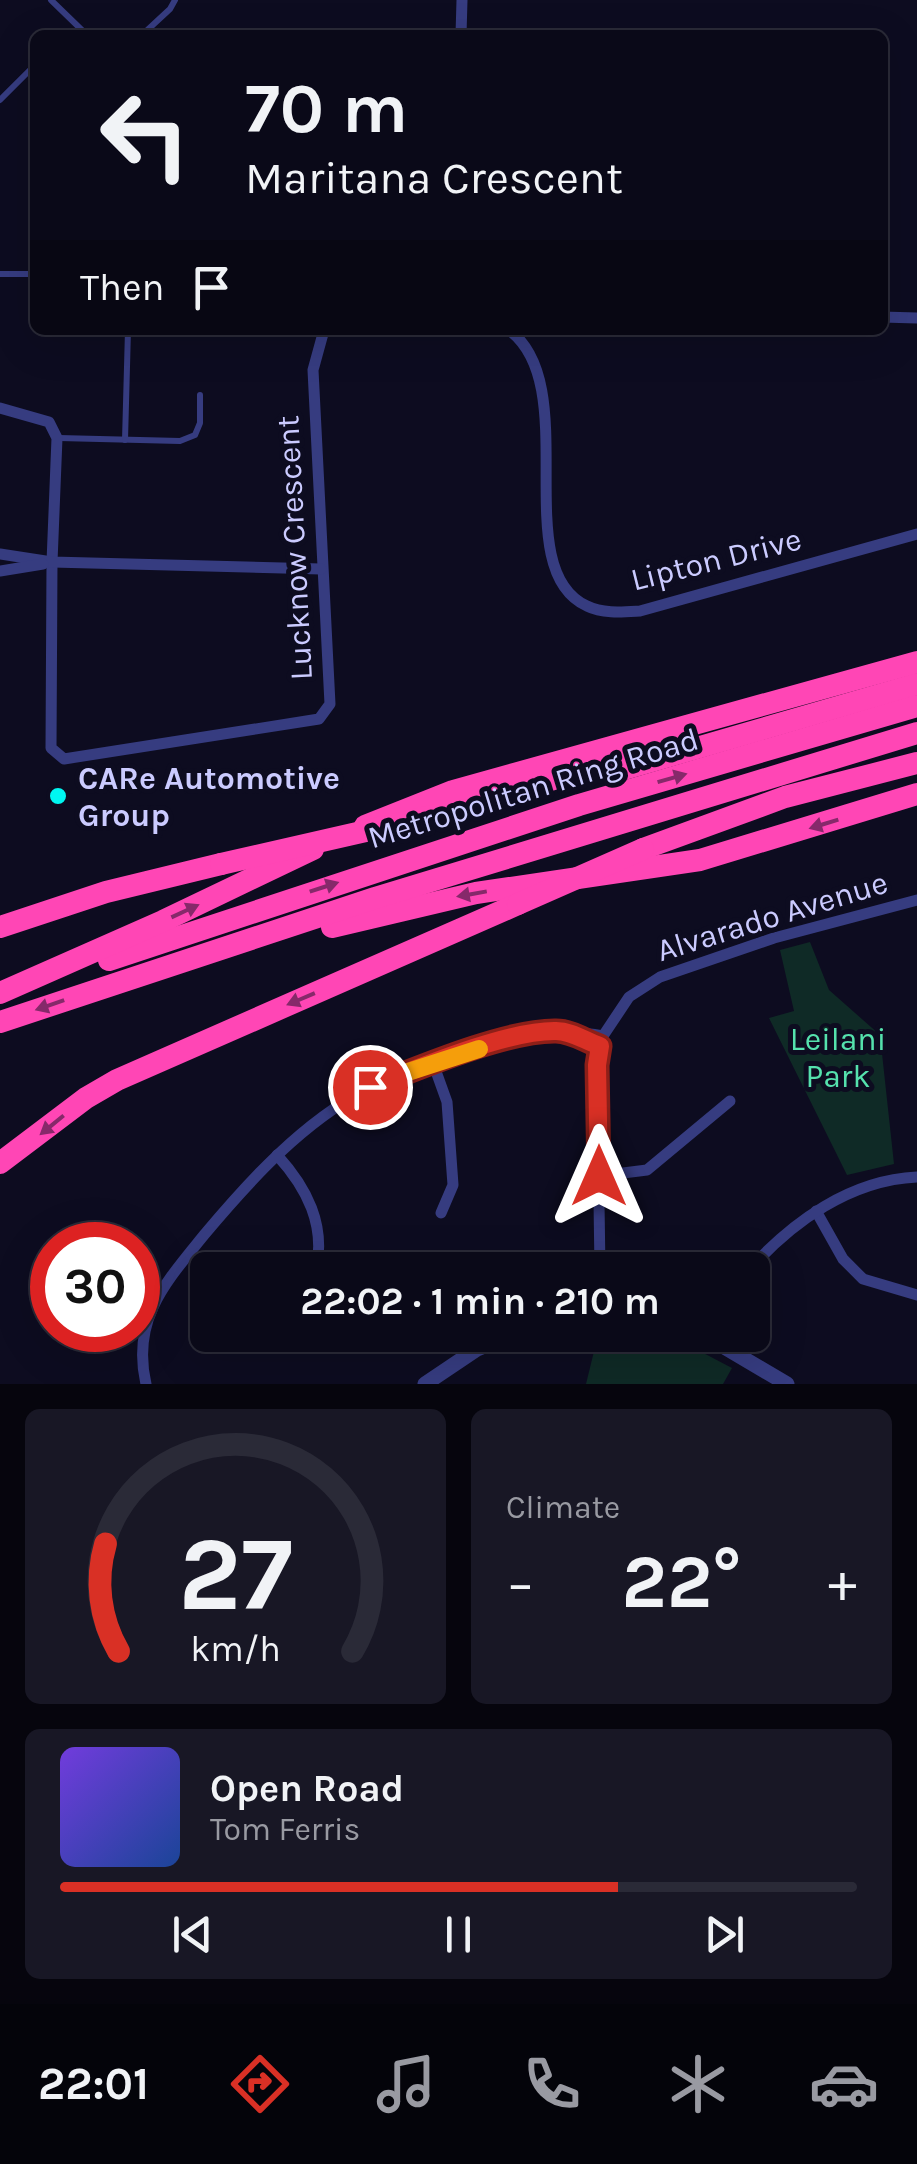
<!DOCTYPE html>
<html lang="en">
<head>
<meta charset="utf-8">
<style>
  :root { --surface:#0a0918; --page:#181725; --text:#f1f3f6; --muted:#999aa2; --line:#2a2a37; --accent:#d93025 }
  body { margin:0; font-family:Karla,sans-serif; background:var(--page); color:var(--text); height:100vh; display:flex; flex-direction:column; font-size:38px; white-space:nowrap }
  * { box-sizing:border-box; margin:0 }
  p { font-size:32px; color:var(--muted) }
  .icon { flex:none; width:55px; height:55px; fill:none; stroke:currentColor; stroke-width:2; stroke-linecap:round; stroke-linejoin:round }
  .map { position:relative; height:1384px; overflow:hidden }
  .details { display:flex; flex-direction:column; gap:25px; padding:25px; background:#06050d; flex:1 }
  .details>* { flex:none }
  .banner { position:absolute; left:30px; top:30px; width:858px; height:305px; border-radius:15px; box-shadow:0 10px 40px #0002,0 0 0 2px var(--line); background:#0a0918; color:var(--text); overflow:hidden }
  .speed { position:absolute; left:30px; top:1222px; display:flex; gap:20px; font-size:50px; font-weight:700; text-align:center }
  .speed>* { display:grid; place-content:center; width:130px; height:130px; border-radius:50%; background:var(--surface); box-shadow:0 10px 40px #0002,0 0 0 2px var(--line); line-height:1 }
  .speed .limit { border:15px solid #d22; background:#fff; color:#111 }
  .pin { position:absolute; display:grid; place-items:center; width:85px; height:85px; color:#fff; margin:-42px; border:5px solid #fff; border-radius:50%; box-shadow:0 2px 10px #0007 }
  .me { position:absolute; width:110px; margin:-55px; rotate:0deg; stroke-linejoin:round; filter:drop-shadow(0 0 8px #0008) }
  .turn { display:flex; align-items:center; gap:35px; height:210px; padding:0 50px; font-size:45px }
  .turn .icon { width:130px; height:130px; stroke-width:2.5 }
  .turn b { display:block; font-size:70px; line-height:85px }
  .then { display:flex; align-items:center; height:95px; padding:0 50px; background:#0003; gap:20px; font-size:38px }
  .big { font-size:75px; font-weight:700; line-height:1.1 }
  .details .widget { flex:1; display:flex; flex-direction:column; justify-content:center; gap:15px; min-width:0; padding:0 35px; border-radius:15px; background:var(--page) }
  .details .dial { align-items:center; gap:0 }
  .dial svg { height:260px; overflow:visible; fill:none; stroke:var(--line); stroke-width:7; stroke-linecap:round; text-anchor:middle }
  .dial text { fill:var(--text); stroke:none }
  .song { display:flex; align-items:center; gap:30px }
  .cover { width:120px; height:120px; border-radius:15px; background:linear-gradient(135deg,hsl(260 70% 55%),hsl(220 70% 35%)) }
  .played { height:10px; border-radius:5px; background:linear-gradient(90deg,var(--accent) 70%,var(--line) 70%) }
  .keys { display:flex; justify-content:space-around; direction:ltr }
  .heat { display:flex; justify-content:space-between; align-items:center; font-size:55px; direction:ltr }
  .details .tiles { flex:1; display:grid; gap:25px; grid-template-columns:1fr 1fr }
  .widget:last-child { grid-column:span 2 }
  .trip { position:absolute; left:190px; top:1252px; width:580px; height:100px; border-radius:15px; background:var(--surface); box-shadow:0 10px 40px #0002,0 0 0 2px var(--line); font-weight:700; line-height:100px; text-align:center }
  .dock { display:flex; height:160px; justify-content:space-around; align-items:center; background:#04040a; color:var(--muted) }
  .dock .icon { width:70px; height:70px }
  .dock .current { color:var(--accent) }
  .dock b { font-size:45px; color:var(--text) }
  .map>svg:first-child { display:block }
</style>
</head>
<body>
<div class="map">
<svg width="917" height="1384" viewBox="0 0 917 1384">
  <rect width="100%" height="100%" fill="#0d0c20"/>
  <g fill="#0f2a26">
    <path d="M810,942L829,990L880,1035L894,1164L847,1175L769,1018L794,1011L780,950Z"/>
    <path d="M598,1335H669L732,1368L723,1384H586Z"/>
  </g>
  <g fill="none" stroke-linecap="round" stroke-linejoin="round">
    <g stroke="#363c80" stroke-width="6">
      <path d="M51,0L87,35"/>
      <path d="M142,35L170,9L175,0"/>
      <path d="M0,100L35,65"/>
      <path d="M0,274H35"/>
      <path d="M59,438L180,441L195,435L200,423V395"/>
      <path d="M125,440L128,330"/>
    </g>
    <g stroke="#363c80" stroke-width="11">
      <path d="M461,35L462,0"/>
      <path d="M882,317L917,318"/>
      <path d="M509,330C585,386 506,569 587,606C603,614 623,612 640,611L917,534"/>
      <path d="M0,408L49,422L57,438L52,562L51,748L64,759L319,719L330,704L313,370L324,330"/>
      <path d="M0,554L52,562L321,569"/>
      <path d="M0,571L43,564"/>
      <path d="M433,1063L447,1102L453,1185L441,1213"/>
      <path d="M277,1155C307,1188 326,1225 316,1270"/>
      <path d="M599,1176L647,1170L730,1101"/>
      <path d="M816,1211L843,1259L863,1279L917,1295"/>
      <path d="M600,1270L597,1065L603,1036L629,997L660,977L774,938L917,900"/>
      <path d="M749,1270C792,1222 850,1180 917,1177"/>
      <path d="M272,1343L279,1335"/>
      <path d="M146,1384C131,1319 166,1282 204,1235C251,1179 302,1123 368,1088C401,1071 440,1061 476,1050C518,1037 558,1027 603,1036"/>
    </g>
    <g stroke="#363c80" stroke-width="15">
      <path d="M704,1335L787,1384"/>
      <path d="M425,1384L477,1349L510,1335"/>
    </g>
    <g stroke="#ff46b5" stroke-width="22">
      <path d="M614,772L917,684"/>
      <path d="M436,815L629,756"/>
      <path d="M365,826L453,791L917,662"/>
      <path d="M643,849L785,797L917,763"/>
      <path d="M0,927L106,892L221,864"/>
      <path d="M332,927L476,893L700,860L917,794"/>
      <path d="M109,960L579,805L917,706"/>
      <path d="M0,993L163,921L313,849"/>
      <path d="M0,1022L375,898L917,733"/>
      <path d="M0,1163L86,1098L117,1080L518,904"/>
    </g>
    <g stroke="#ff46b5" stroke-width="22">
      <path d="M221,864L436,815"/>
      <path d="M518,904L643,849"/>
    </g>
  </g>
  <defs><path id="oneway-solid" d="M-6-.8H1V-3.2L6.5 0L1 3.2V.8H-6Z" transform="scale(2.5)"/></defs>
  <g fill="#86296a">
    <use href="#oneway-solid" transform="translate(672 778) rotate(-16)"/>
    <use href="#oneway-solid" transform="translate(824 824) rotate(163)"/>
    <use href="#oneway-solid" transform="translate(324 887) rotate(-18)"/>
    <use href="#oneway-solid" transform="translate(472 894) rotate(170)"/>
    <use href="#oneway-solid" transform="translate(185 911) rotate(-25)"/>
    <use href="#oneway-solid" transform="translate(301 999) rotate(157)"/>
    <use href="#oneway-solid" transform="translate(50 1005) rotate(161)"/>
    <use href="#oneway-solid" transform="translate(52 1125) rotate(141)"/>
  </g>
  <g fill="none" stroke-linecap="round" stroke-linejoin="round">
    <g stroke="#8d1f18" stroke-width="25">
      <path id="route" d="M370,1087C416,1069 507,1030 556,1031C572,1031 585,1041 600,1046L597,1065L599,1176"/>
    </g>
    <use href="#route" stroke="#d93025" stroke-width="18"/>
    <path stroke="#f59e0b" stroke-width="18" d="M408,1072L479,1049"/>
  </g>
  <circle fill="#00f6f1" stroke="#0d0c20" stroke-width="4" cx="58" cy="796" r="10"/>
  <g text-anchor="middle" stroke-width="10" stroke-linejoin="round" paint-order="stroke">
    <g font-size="32" fill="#cbcbff" stroke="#0d0c20">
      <text transform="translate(294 548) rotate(-93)" y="11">Lucknow Crescent</text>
      <text transform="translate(716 559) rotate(-14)" y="11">Lipton Drive</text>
      <text transform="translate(533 788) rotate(-17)" y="11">Metropolitan Ring Road</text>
      <text transform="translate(772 916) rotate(-17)" y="11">Alvarado Avenue</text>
    </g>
    <g font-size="32" font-weight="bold" fill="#cbcbff" stroke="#0d0c20" text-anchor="start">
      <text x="78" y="789">CARe Automotive<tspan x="78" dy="37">Group</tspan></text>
    </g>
    <g font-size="32" fill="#55e1ad" stroke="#0d0c20">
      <text x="838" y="1050">Leilani<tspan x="838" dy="37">Park</tspan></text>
    </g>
  </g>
</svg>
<div class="speed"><div class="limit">30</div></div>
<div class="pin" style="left:370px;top:1087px;background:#d93025"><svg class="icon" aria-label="arrive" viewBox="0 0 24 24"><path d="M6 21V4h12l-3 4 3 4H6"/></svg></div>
<svg class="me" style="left:599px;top:1176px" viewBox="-20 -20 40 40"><path d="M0-17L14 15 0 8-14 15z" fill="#d93025" stroke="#fff" stroke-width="4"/></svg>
<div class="trip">22:02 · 1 min · 210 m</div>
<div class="banner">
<div class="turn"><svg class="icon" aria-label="left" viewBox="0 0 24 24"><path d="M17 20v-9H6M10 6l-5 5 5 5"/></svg><div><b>70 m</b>Maritana Crescent</div></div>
<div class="then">Then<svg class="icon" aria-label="arrive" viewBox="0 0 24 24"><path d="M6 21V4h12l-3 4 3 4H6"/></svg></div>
</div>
</div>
<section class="details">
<div class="tiles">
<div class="widget dial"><svg viewBox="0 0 100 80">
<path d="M14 69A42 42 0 1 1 86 69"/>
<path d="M14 69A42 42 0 0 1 10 36" stroke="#d93025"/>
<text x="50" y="56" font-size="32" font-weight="700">27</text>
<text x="50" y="72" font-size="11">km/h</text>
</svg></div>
<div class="widget"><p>Climate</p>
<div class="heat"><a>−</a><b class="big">22°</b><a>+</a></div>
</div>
<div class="widget">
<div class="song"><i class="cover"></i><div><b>Open Road</b><p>Tom Ferris</p></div></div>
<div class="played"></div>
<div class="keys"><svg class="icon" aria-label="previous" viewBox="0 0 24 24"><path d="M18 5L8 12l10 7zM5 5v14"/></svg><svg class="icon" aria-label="pause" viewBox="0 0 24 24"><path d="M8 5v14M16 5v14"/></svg><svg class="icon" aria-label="next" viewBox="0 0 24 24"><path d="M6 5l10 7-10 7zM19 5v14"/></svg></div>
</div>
</div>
</section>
<nav class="dock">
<b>22:01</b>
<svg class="icon current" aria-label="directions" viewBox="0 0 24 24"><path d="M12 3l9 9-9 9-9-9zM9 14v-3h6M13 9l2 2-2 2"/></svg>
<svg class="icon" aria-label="music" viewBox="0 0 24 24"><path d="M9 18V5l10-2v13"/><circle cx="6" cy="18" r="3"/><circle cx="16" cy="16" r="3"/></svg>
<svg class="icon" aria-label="phone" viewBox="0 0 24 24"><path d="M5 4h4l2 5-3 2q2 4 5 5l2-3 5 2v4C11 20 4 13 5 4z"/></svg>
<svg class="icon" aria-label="climate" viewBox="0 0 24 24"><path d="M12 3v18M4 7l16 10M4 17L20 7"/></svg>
<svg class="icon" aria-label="car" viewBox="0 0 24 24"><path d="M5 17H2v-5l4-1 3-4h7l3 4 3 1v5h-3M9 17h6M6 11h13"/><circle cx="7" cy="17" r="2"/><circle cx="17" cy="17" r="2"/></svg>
</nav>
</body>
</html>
